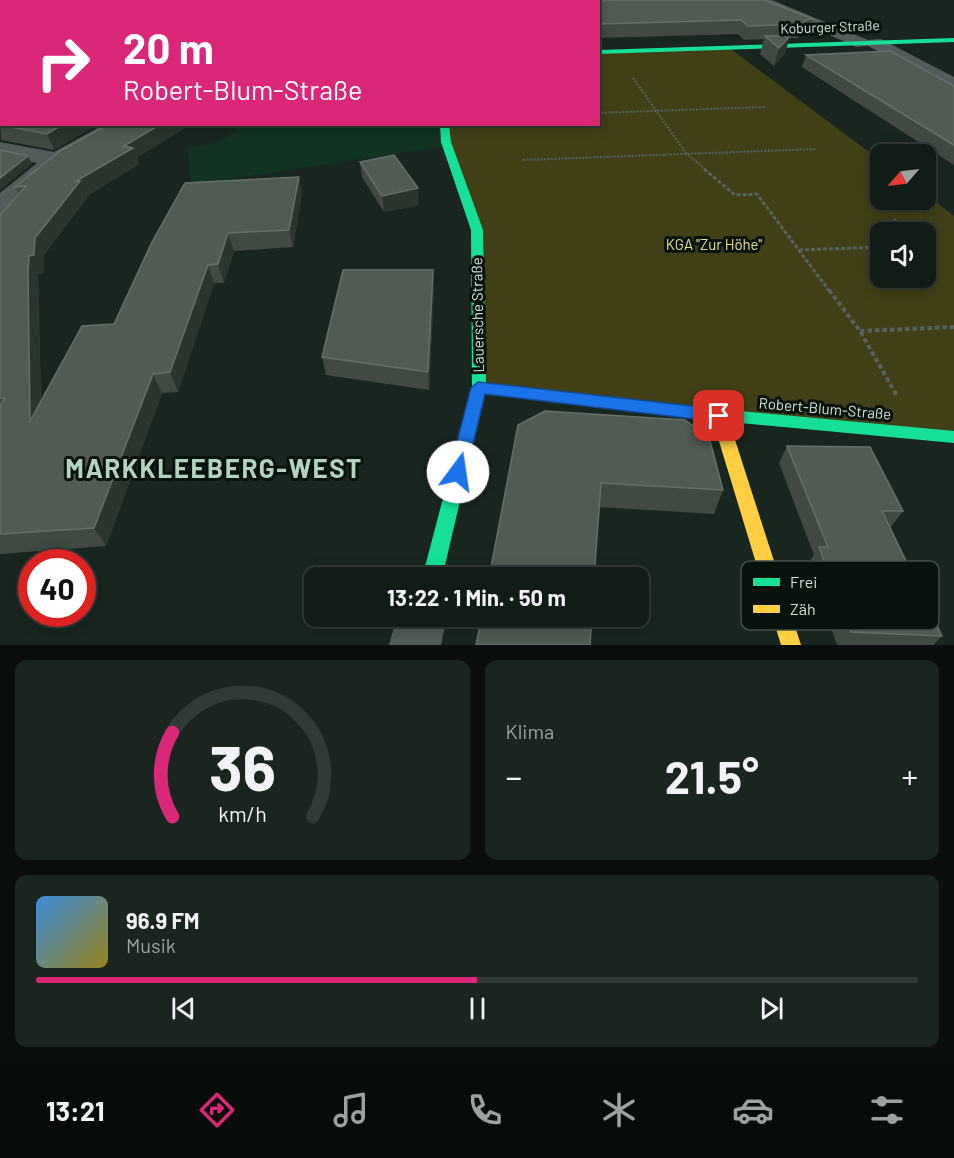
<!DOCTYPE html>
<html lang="de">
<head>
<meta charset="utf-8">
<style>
  :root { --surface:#121c17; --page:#1b2520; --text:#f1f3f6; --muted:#9ca1a1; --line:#313a36; --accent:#db2777 }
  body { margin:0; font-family:Barlow,sans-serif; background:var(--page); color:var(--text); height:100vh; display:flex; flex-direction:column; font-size:22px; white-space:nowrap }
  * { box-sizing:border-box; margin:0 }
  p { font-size:20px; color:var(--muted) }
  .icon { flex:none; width:33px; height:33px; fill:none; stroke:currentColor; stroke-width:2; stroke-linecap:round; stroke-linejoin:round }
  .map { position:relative; height:645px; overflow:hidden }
  .side { display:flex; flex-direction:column; gap:15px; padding:15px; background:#0a0f0d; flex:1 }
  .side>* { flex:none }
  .top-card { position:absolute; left:0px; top:0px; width:600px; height:126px; box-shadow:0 3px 15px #0003,0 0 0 2px var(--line); background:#db2777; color:#fff; overflow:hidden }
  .needle { width:39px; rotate:242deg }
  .tools { position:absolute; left:870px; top:144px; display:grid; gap:12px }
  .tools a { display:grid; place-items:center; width:66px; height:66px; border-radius:12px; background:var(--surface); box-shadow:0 3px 15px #0003,0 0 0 2px var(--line); font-size:30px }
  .speed { position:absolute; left:18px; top:549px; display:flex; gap:12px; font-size:30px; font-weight:700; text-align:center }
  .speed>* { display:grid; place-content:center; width:78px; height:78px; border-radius:50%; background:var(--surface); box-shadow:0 3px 15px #0003,0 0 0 2px var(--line); line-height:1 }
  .speed .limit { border:9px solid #d22; background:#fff; color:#111 }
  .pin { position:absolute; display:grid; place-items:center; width:51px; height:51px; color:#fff; margin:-26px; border-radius:12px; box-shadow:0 3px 9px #0006 }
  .me { position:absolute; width:66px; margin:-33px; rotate:14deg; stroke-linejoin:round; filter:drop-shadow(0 0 4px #0008) }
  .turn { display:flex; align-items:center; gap:21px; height:126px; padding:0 24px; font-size:27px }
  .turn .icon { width:78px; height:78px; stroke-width:2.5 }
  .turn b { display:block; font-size:42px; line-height:51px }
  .big { font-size:45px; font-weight:700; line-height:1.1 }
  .side .card { flex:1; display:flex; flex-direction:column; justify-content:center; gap:9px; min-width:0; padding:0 21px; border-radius:12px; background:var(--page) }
  .side .dial { align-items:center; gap:0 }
  .dial svg { height:156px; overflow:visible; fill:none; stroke:var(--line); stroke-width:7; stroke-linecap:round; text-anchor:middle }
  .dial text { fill:var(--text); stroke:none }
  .song { display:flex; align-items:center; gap:18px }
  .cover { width:72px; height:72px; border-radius:9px; background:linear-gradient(135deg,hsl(210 70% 55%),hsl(50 70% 35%)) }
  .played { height:6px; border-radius:3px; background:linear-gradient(90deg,var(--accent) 50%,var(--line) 50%) }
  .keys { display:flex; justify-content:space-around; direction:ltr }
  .heat { display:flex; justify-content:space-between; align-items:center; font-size:33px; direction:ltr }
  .side .tiles { flex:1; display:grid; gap:15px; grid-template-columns:1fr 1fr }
  .card:last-child { grid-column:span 2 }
  .trip { position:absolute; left:304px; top:567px; width:345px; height:60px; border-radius:12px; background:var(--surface); box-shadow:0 3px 15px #0003,0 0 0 2px var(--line); font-weight:700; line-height:60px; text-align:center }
  .tab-bar { display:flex; height:96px; justify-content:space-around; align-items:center; background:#070b09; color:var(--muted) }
  .tab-bar .icon { width:42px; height:42px }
  .tab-bar .current { color:var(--accent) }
  .tab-bar b { font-size:27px; color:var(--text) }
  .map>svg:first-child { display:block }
</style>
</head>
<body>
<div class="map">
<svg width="954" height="645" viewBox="0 0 954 645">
  <rect width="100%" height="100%" fill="#18261f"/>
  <path fill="#123222" d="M223,124L444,125L447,146L190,185L188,147L216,143L238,130Z"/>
  <path fill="#413f16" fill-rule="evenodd" d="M728,47L880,160V200H926V194L954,216V437L479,388L477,230L444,125L598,124L599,52ZM880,232H926V278H880Z"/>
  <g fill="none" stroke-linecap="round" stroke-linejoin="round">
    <g stroke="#59625f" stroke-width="2" stroke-dasharray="2 1.5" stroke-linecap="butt">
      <path d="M384,2L394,0"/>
      <path d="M633,78L686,153L706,170"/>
      <path d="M598,113L765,107"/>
      <path d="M523,160L816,149"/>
    </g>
    <g stroke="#59625f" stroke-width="3" stroke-dasharray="4 2" stroke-linecap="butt">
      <path d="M704,169L735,195L757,194L830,292"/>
      <path d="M894,219L908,232"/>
      <path d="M799,250L880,247"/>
    </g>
    <g stroke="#59625f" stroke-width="4" stroke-dasharray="4.5 3" stroke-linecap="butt">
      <path d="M829,290L860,331L897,396"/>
      <path d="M860,331L954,327"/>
    </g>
    <g fill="#525d5a" fill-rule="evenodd">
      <path d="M752,0H772L868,40L881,39L954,77V91L868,46L856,47Z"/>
      <path d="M105,124H134C125,136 81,155 66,165C47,177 17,212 0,216V193L37,163L0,156V142L54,152Z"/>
      <path d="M397,616H447L441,645H389Z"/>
    </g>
    <g fill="#16e098" fill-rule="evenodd">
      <path d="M954,38V42L598,54V50Z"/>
      <rect x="0" y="59" width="2" height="4"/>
      <path d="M440,124H449L451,142L483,230L486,383L719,409L954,431V443L719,421L485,394L442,578H422L472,388L471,230L441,142Z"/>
    </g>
    <path fill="#ffcf43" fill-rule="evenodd" d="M719,409L725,411L727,415L801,645H781L711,415L713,411Z"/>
  </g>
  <g fill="#404a42">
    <path d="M0,0L2,2V51H0Z"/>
    <path d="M545,0H764L813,19L809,33H801L798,38H789L785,53L774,66L760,54L764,39L744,40L738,34L598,38V2H546Z"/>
    <path d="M806,55L954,86V165L802,67Z"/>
    <path d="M0,118L99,124L54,150L1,140Z"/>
    <path d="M137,158L139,164L87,196V198L44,255V273L38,274L41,400L114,324L152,242L302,193L293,247L234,251L224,283H214L178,392L162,393L106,546L0,554V215L18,194L15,187Z"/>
    <path d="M360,162L419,205L384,212L362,177Z"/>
    <path d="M433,270L434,287L429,390L326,375L322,357Z"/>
    <path d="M518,425L723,490L714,514L599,507Z"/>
    <path d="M787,446L903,511L890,528L942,636L933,645H837L808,563L814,555L779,463Z"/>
  </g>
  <g fill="#29352d">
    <path d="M806,20L801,33L798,38L802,24Z"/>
    <path d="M790,36L785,53L774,66L779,48Z"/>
    <path d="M64,124H99L54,150L47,134Z"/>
    <path d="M161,124H192L137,158L139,164L87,196V198L44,255V273L38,274V291L42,440L30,421L28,273L29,256L35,238L76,181L124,146Z"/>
    <path d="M28,156L32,164L0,190V178Z"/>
    <path d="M299,177L302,193L293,247L289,230Z"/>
    <path d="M418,188L419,205L384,212L382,196Z"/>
    <path d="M228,233L234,251L224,283L218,264Z"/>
    <path d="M208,265L214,283L178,392L170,372Z"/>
    <path d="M433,270L434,287L429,390L428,372Z"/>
    <path d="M153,374L162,393L106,546L94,528Z"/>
  </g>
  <g fill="#505b53" stroke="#647068" stroke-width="1.5">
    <path d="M0,0H303L305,2H2V38H0Z"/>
    <path d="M553,0H764L813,19L806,20L802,24L748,26L741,20L598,24V2H554Z"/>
    <path d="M765,36H790L779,48Z"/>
    <path d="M890,51L954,86V145L806,55Z"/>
    <path d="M2,117V124H64L47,134L0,125V118Z"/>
    <path d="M109,124H161L124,146L133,148L76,181H80L35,238L34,255L29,256L28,273L30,421L82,326L114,324L152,242L185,183L299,177L289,230L228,233L218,264L208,265L170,372L153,374L94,528L0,534V406L5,398H0V215L26,186L15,187L60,151Z"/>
    <path d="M0,150L28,156L0,178Z"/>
    <path d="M394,155L418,188L382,196L360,162Z"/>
    <path d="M343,270H433L428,372L322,357Z"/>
    <path d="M545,411L685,420L709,437L723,490L601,483L594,578H489L518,425Z"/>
    <path d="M787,446L870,447L903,511H882L942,636L851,632L819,547H828Z"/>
    <path d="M482,616H592L590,645H476Z"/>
  </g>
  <path fill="#1a73e8" stroke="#114b97" stroke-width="1.5" d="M478,382L719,409L727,416L719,422L485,394L466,472L464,477H452L449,472L471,388Z"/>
  <g text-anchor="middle" stroke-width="6" stroke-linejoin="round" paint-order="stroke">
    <g font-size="14" fill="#d3e2d9" stroke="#07120c">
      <text transform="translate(830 27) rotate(-2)" y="5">Koburger Straße</text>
    </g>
    <g font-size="15" fill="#e7e093" stroke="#07120c">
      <text x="714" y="250">KGA "Zur Höhe"</text>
    </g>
    <g font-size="15" fill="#d3e2d9" stroke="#07120c">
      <text transform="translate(478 315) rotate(-91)" y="5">Lauersche Straße</text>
      <text transform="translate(825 409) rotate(5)" y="5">Robert-Blum-Straße</text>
    </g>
    <g font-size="26" font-weight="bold" letter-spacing="1.5" fill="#b4d2c1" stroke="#07120c">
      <text x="214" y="478">MARKKLEEBERG-WEST</text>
    </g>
  </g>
  <rect x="741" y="561" width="198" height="69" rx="9" fill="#07120c" stroke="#44504a" stroke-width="1.5"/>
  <rect x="753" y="578" width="27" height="8" fill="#16e098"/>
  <rect x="753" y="605" width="27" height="8" fill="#ffcf43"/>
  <g font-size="16" fill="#d3e2d9">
    <text x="790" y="588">Frei</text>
    <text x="790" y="615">Zäh</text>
  </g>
</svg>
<div class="tools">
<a><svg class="needle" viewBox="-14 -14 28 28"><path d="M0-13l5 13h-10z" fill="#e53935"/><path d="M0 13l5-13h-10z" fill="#9ca1a1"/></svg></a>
<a><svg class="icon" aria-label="sound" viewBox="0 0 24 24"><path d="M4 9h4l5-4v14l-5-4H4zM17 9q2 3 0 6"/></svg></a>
</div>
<div class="speed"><div class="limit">40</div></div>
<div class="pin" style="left:719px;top:416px;background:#d93025"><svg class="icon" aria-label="arrive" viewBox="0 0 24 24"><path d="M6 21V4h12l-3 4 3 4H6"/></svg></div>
<svg class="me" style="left:458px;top:472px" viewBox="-20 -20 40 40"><circle r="19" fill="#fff"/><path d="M0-13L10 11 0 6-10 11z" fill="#1a73e8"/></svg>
<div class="trip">13:22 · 1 Min. · 50 m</div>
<div class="top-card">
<div class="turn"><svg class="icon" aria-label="right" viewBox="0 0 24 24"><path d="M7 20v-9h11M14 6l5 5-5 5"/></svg><div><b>20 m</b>Robert-Blum-Straße</div></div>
</div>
</div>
<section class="side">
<div class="tiles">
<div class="card dial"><svg viewBox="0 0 100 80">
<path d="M14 69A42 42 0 1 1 86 69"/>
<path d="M14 69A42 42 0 0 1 14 26" stroke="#db2777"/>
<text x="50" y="56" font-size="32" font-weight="700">36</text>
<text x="50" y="72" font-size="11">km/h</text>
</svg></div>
<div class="card"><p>Klima</p>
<div class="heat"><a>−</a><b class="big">21.5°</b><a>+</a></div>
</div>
<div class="card">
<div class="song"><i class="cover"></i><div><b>96.9 FM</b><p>Musik</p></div></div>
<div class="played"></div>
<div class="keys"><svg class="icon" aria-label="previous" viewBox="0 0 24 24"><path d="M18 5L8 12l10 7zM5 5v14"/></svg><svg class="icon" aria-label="pause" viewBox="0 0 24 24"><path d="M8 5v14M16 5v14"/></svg><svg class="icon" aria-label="next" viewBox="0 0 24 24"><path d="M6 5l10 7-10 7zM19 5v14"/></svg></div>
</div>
</div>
</section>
<nav class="tab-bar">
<b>13:21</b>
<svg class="icon current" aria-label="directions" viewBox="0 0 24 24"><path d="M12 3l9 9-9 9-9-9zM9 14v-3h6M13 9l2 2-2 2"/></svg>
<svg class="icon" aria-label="music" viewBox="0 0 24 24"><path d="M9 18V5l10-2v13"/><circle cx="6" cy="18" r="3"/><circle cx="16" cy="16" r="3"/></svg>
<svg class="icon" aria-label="phone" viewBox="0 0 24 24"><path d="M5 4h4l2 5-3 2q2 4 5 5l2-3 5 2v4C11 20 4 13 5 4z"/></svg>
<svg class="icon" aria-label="climate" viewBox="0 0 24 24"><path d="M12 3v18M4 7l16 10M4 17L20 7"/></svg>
<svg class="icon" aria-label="car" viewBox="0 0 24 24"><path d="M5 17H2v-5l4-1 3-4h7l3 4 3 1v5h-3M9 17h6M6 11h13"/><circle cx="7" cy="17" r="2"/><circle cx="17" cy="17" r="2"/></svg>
<svg class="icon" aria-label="filters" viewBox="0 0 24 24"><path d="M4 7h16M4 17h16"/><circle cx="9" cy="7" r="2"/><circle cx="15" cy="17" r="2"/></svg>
</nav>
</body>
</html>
